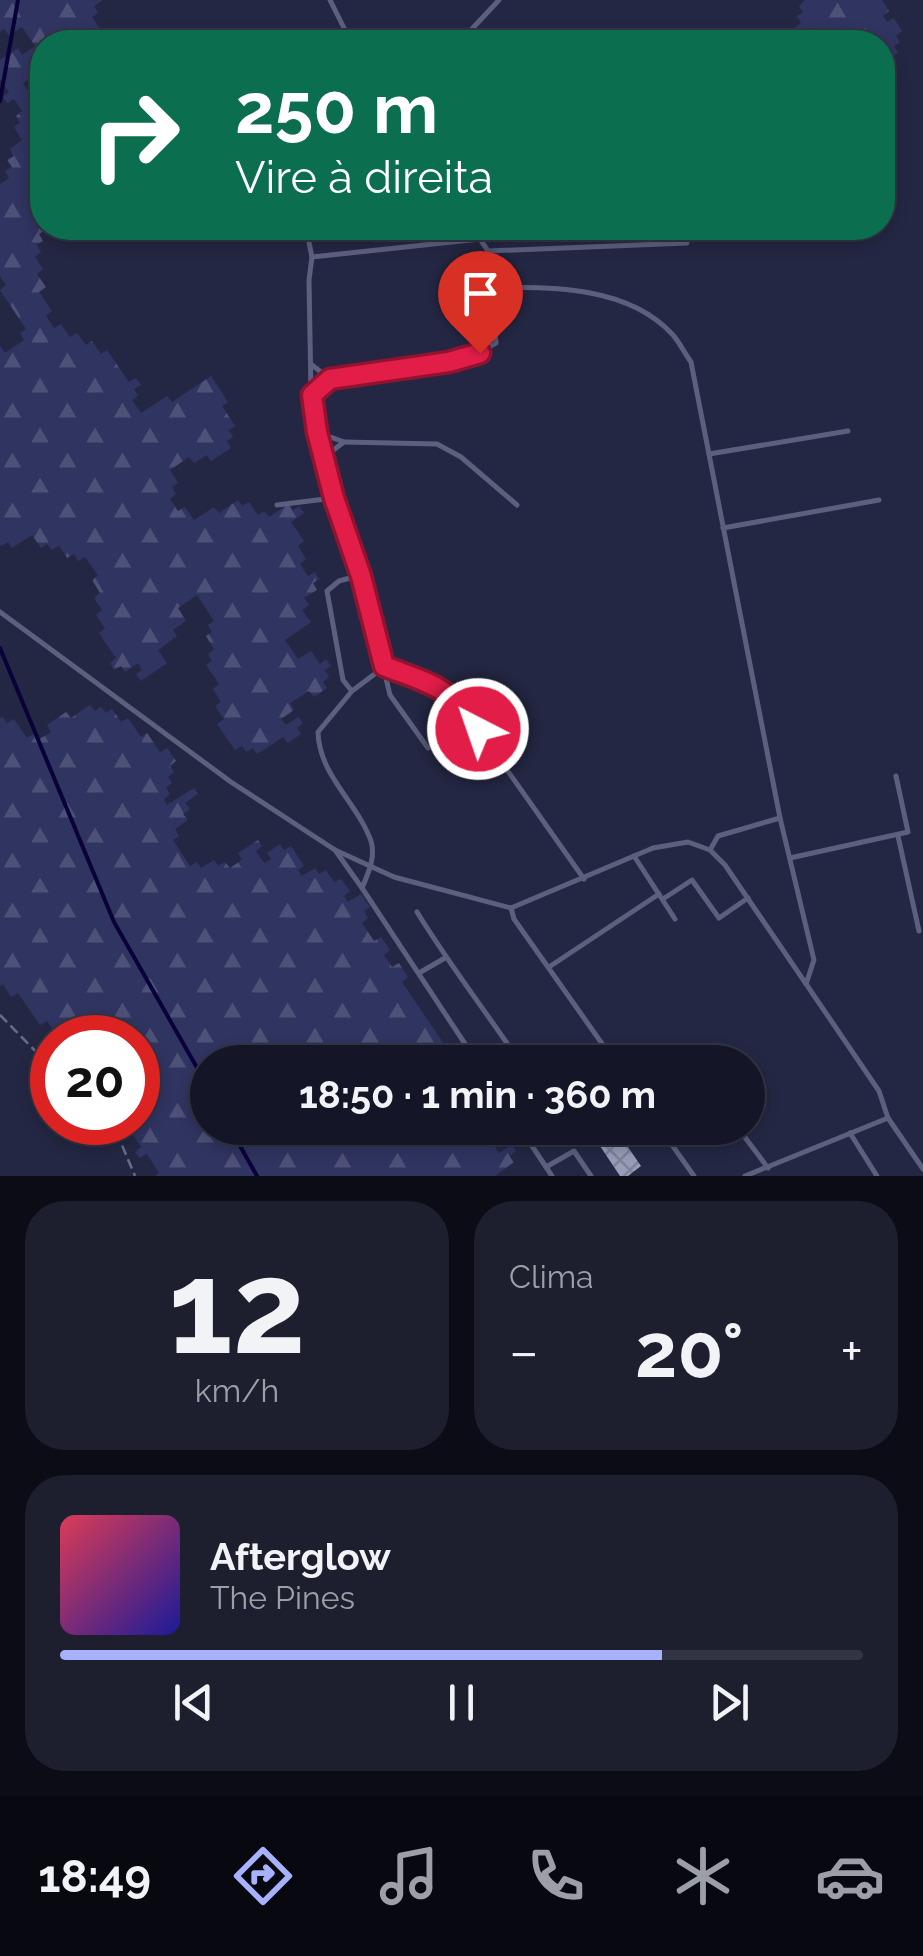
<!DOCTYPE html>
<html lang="pt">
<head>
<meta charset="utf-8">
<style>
  :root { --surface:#141627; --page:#1d1f2f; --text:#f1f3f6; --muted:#9d9fa7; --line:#333544; --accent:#a7b1fc }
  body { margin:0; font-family:Raleway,sans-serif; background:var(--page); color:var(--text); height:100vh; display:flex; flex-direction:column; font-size:38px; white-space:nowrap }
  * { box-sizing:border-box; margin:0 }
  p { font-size:32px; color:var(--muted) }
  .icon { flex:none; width:55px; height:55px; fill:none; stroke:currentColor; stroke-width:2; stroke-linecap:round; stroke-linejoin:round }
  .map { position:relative; height:1176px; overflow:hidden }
  .side { display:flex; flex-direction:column; gap:25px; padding:25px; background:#0b0c15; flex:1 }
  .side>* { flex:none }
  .top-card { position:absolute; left:30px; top:30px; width:865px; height:210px; border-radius:40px; box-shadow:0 5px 15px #0003,0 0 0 2px var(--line); background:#0b6e4f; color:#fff; overflow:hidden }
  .speed { position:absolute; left:30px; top:1015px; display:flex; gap:20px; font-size:50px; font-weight:700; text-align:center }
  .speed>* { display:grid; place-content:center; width:130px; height:130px; border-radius:50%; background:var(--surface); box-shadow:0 5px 15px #0003,0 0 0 2px var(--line); line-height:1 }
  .speed .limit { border:15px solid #d22; background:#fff; color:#111 }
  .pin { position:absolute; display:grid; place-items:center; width:85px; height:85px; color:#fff; margin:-102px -42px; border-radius:50% 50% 50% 0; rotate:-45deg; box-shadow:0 0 10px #0007 }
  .pin .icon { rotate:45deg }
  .me { position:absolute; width:110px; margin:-55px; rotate:319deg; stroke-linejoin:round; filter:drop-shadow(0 0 8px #0008) }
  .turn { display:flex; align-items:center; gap:35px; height:210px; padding:0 40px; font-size:45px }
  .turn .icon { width:130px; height:130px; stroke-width:2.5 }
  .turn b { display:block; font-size:70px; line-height:85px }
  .big { font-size:75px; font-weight:700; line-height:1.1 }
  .side .card { flex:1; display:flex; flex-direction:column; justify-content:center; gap:15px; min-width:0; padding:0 35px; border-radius:40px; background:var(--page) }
  .side .dial { align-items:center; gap:0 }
  .dial b { font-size:130px; line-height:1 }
  .song { display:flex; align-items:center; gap:30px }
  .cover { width:120px; height:120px; border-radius:15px; background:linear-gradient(135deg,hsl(350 70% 55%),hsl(240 70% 35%)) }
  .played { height:10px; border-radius:5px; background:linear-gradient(90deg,var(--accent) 75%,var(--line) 75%) }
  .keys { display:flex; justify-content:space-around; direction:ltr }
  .heat { display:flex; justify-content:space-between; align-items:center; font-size:55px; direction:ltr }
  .side .tiles { flex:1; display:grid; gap:25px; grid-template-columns:1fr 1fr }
  .card:last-child { grid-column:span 2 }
  .trip { position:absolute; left:190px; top:1045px; width:575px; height:100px; border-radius:50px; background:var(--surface); box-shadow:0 5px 15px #0003,0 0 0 2px var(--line); font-weight:700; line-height:100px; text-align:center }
  .dock { display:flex; height:160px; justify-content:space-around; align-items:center; background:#080910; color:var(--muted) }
  .dock .icon { width:70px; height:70px }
  .dock .selected { color:var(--accent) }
  .dock b { font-size:45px; color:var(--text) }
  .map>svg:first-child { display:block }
</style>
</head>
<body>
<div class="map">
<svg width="923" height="1176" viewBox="0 0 923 1176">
  <defs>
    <pattern id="forest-firs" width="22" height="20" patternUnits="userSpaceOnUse" patternTransform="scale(2.5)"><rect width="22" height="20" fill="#303460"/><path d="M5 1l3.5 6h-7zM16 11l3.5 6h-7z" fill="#4e5177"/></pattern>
    <pattern id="building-cross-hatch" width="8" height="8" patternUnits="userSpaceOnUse" patternTransform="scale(2.5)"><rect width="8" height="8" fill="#989dba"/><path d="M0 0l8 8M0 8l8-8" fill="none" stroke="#7f8398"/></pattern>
  </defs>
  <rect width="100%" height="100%" fill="#1b1d34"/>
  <path fill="#242743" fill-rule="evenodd" d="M0,0H923V1176H0ZM42,42H882V228H42ZM52,1038H138V1122H52ZM208,1062H748V1128H208Z"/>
  <g fill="url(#forest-firs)">
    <path d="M0,0H103L94,6L98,13L92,17L101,30L95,35L99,42H42L40,53L42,60L38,64L42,70L23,83L27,90L33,85L42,99V228H49L39,234L43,241L37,245L41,252L35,257L43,269L37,274L46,287L39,292L52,311L46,316L54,328L61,324L70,337L77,333L86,345L92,341L101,354L107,350L129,382L136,378L141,385L134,389L138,396L132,400L141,413L167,396L172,402L211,376L228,402L222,406L235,426L229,430L233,437L227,441L231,448L211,461L207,455L194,463L189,457L170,470L178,483L172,487L176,494L170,499L178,511L185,507L194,520L214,507L219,513L238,500L242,506L249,502L258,515L264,511L269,517L288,504L293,510L299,506L304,513L291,522L304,541L298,546L306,559L300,564L308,576L315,572L319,579L313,583L317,590L304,598L309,605L302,610L311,622L285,640L298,659L311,651L320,664L326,659L331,666L325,670L329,677L323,682L327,688L314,697L309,691L290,703L294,710L281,719L286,725L298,717L303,723L297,728L301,734L288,743L283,737L257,754L253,748L246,752L242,746L235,750L217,724L224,719L215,706L221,702L213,689L219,684L206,665L212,661L208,654L214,649L206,636L212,632L208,625L214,621L197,595L178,608L186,621L173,630L177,636L158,650L167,663L141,681L136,674L142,670L138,663L125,672L121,666L114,670L110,663L116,658L99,633L105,628L96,615L102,610L94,598L100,593L92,580L98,575L85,557L78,561L74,554L67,558L59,546L52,550L47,544L41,548L32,535L12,548L8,542L1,546L0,544V346L5,353L24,340L20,333L26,329L0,290L6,285L0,276V184L9,178L5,171L12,167L7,160L14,156L10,149L22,140L14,127L20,123L16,116L22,111L14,99L7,103L3,97L9,92L0,79V60L18,48L22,55L35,46L22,27L9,35L4,29L0,32Z"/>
    <path d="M805,0H882L889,11L883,16L887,22L894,18L902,31L896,36L900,42L894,46L898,53L892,57L896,64L883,73L892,86L883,92L882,42H787L793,38L789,32L801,23L797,16L803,12L799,6Z"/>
    <path d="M90,705L95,711L101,707L106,713L112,709L121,722L128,718L141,737L147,733L160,752L167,748L176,761L170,766L174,772L168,777L172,783L166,788L170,794L164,799L167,805L194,788L198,794L185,803L190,809L183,814L188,820L175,829L179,836L173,840L190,866L197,862L201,868L214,860L218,866L225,862L230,868L242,860L238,853L258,840L262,846L256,851L264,863L271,859L267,853L280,844L284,850L291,846L304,866L298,870L302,876L315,868L319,874L326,870L334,882L341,879L350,891L344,896L348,902L361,894L370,907L364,911L368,918L362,923L374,941L381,937L390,950L384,955L392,967L399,963L408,977L402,982L456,1062H208V1128H500L507,1138L495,1147L499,1153L512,1144L516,1151L510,1156L514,1162L495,1176H155L159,1173L147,1154L140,1158L135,1152L141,1147L125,1123L138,1122V1038L58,1037L47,1021L40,1025L18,993L11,997L3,984L0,986V718L3,717L7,723L14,719L27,738L34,734L38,740L51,732L47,725L66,712L71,718Z"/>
  </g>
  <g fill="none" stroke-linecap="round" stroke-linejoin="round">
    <g stroke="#0a003a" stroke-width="4">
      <path d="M0,101L18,0"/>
      <path d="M0,648L114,922L208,1087"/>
      <path d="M230,1128L257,1176"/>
    </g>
  </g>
  <path fill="url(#building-cross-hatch)" d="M588,1128H615L641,1166L628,1176H620Z"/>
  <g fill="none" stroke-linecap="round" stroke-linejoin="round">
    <g stroke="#6b6e82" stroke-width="2.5" stroke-dasharray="10 5" stroke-linecap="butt">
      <path d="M0,1015L52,1068"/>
      <path d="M104,1122L119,1138L135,1176"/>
    </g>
    <g stroke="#5c607e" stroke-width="5">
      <path d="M330,0L351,42"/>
      <path d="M465,42L470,31L499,0"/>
      <path d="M306,228L312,257L309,280L311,395L317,432L334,498L361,575L390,695L428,748"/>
      <path d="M488,251L687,243"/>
      <path d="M312,257L480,239L488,251L496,343C453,371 381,371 330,379"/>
      <path d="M493,288C552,286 630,287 673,335C680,343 685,354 691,362L780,818L814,960L806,984"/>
      <path d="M311,395L330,379L312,365"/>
      <path d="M317,432L344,442L323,458"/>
      <path d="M344,442L437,444L461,457L517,505"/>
      <path d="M709,454L848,431"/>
      <path d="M277,505L333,498"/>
      <path d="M723,528L879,500"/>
      <path d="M0,612L231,782L335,850L394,877L511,908L653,848L688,842L710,850L725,865L879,1091L888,1118L923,1169"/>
      <path d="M384,667L440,689L457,699L584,879"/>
      <path d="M351,690L343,680L327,591L339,581L361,575"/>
      <path d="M898,836L919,931"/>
      <path d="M335,850L362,888C368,874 376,857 371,841C357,802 319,775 318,732L352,691L384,667"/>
      <path d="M710,850L718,836L780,818"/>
      <path d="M634,856L675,919"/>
      <path d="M790,858L908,832L896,776"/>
      <path d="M362,888L477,1062"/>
      <path d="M663,899L692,880L719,918L748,898"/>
      <path d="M511,908L514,919L615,1062"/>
      <path d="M417,912C449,964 486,1012 520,1062"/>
      <path d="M549,967L659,894"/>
      <path d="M419,973L445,958"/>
      <path d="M651,1062L676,1046L688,1062"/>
      <path d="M520,1128L552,1176"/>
      <path d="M660,1128L694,1176"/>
      <path d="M738,1128L768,1168"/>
      <path d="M850,1133L877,1176"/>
      <path d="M546,1167L574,1151L591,1176"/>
      <path d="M745,1176L888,1118"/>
    </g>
  </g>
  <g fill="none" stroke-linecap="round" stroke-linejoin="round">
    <g stroke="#92132f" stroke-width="25">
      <path id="route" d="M478,729C447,685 433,685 384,666L361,576L334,498L317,432L312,395L330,379L449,362L480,353"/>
    </g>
    <use href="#route" stroke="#e11d48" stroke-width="18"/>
  </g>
</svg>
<div class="speed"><div class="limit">20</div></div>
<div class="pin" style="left:480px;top:353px;background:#d93025"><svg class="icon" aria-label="arrive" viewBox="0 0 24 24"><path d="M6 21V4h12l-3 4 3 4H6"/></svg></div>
<svg class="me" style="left:478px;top:729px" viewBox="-20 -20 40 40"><circle r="17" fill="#e11d48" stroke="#fff" stroke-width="3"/><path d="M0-11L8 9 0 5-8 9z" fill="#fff"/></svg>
<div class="trip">18:50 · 1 min · 360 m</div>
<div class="top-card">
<div class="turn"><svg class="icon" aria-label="right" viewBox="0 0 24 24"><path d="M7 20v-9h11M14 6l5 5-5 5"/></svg><div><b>250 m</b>Vire à direita</div></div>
</div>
</div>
<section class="side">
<div class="tiles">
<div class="card dial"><b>12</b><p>km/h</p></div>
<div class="card"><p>Clima</p>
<div class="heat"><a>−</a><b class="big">20°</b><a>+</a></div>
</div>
<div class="card">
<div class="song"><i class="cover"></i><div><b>Afterglow</b><p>The Pines</p></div></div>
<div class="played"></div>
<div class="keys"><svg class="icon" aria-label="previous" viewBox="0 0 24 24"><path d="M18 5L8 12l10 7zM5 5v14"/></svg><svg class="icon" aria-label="pause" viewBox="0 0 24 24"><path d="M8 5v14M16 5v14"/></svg><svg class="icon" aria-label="next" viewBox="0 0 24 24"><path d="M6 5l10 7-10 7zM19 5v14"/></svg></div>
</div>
</div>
</section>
<nav class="dock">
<b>18:49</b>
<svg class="icon selected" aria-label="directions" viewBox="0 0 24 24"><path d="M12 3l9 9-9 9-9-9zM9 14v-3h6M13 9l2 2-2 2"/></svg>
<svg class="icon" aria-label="music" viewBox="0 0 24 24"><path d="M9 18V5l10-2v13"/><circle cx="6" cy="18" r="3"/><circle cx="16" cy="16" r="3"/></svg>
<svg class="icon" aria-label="phone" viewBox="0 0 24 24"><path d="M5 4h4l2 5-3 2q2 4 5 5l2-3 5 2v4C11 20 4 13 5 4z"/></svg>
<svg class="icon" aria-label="climate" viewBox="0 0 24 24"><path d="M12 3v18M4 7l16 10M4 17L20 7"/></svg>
<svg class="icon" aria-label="car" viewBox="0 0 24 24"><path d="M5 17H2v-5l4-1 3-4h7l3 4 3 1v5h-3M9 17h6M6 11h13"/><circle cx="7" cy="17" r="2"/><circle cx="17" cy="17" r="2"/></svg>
</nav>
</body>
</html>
